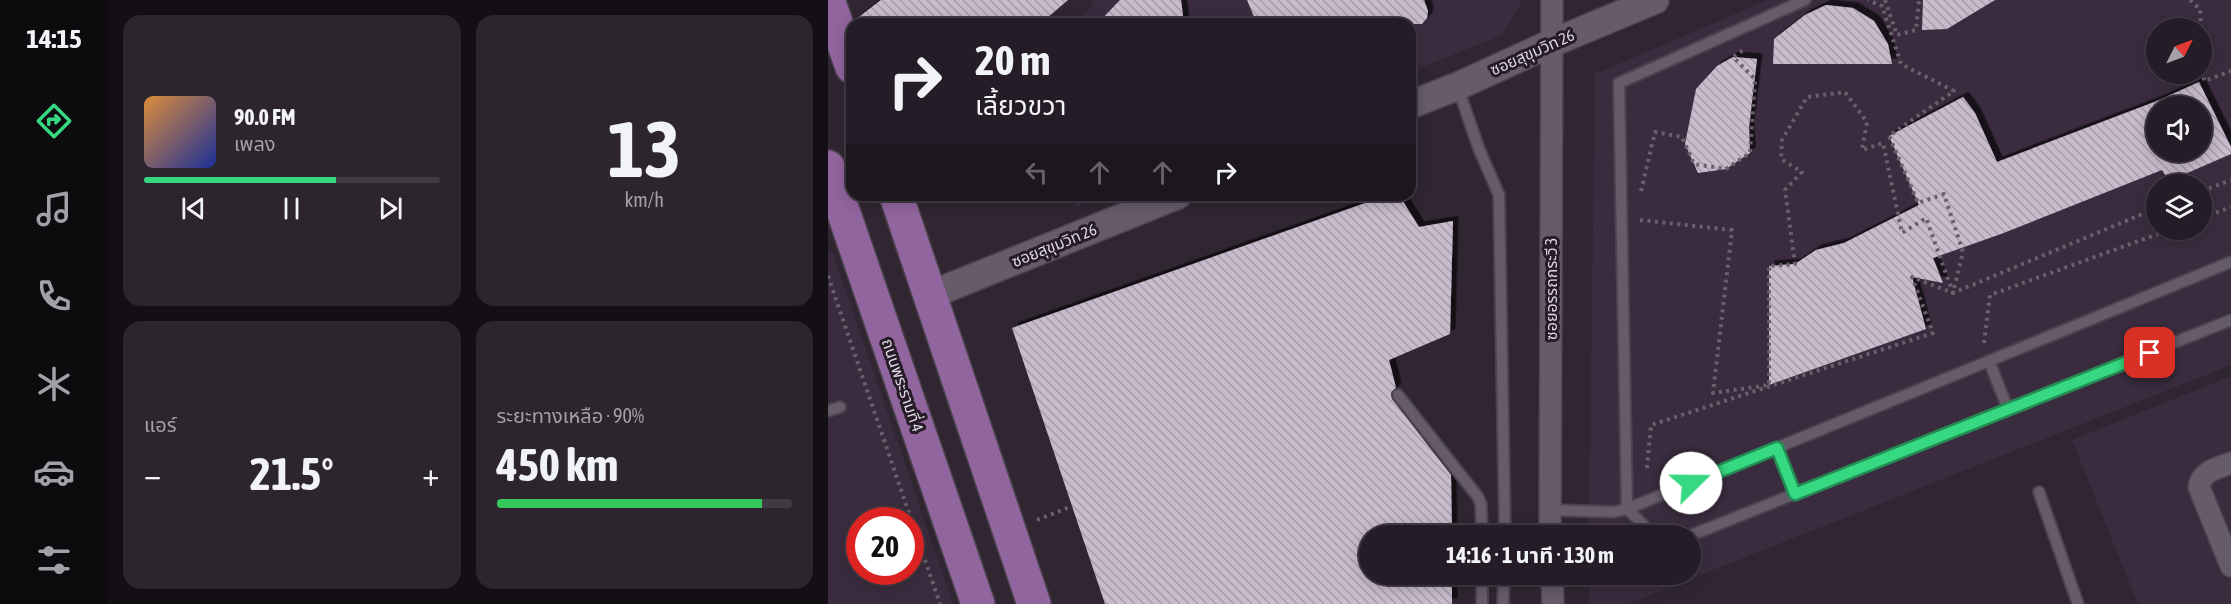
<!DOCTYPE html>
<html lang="th">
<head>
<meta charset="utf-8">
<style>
  :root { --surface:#241c26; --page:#2c252e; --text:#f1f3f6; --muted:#a3a1a7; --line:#413a43; --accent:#36d881 }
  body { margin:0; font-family:"Asap Condensed","Noto Sans Thai",sans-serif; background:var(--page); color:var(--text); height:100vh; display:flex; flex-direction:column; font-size:22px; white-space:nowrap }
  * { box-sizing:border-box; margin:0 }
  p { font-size:20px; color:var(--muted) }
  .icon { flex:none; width:33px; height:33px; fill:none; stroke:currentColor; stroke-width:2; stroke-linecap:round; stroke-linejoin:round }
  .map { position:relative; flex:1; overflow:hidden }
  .panel { display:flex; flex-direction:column; gap:15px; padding:15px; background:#140f15; width:720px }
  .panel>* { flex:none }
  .top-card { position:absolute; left:18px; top:18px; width:570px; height:183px; border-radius:18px; box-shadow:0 3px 15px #0003,0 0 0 2px var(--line); background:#241c26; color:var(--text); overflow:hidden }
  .needle { width:39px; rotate:48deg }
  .tools { position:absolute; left:1318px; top:18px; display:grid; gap:12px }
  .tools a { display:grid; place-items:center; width:66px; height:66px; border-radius:50%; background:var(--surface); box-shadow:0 3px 15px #0003,0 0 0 2px var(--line); font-size:30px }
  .speed { position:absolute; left:18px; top:507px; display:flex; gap:12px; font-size:30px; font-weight:700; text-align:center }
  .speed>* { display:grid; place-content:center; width:78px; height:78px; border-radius:50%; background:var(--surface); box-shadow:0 3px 15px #0003,0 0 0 2px var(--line); line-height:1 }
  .speed .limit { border:9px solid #d22; background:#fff; color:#111 }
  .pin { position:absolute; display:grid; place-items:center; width:51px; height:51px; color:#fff; margin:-26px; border-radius:12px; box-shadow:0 3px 9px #0006 }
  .me { position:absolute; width:66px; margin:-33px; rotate:68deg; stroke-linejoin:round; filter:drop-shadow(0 0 4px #0008) }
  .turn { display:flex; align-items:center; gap:21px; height:126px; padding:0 30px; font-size:27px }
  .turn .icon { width:78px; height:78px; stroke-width:2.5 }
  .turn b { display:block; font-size:42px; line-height:51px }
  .lanes { display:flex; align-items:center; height:57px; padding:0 30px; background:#0003; justify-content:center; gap:30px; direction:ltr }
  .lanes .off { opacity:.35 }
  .big { font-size:45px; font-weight:700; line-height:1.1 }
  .panel .widget { flex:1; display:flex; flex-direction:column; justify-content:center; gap:9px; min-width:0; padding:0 21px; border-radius:18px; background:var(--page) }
  .panel .dial { align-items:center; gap:0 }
  .dial b { font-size:78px; line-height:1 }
  .song { display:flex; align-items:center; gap:18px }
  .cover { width:72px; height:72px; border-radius:9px; background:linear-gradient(135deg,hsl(30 70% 55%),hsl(230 70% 35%)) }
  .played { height:6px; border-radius:3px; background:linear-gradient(90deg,var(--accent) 65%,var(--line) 65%) }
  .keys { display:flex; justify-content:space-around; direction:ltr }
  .heat { display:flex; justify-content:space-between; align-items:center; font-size:33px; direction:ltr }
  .charge { height:9px; border-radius:4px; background:linear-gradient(90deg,#34c759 90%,var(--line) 0) }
  .panel .tiles { flex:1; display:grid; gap:15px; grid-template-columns:repeat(2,1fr) }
  .trip { position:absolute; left:531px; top:525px; width:342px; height:60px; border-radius:30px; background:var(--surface); box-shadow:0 3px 15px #0003,0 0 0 2px var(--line); font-weight:700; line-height:60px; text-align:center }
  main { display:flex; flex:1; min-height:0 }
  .tab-bar { display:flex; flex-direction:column; width:108px; justify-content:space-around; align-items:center; background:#0e0b0f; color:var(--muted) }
  .tab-bar .icon { width:42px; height:42px }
  .tab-bar .on { color:var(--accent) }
  .tab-bar b { font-size:27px; color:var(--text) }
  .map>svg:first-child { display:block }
</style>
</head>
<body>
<main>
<nav class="tab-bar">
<b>14:15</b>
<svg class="icon on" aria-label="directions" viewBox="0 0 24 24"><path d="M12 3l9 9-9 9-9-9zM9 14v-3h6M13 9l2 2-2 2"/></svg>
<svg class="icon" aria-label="music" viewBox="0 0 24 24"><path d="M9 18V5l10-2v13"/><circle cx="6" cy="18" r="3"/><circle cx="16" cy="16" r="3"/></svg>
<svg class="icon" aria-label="phone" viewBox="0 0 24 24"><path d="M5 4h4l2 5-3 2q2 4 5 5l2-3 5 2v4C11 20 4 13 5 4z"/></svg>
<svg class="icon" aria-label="climate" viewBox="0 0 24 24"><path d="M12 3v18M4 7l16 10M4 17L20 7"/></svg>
<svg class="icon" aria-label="car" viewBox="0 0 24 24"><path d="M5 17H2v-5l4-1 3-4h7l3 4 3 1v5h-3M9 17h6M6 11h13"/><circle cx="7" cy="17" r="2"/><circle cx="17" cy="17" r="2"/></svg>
<svg class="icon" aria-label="filters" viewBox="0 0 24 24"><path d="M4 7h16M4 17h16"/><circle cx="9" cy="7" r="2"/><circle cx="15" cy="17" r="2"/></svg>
</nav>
<section class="panel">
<div class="tiles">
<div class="widget">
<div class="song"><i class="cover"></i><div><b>90.0 FM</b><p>เพลง</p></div></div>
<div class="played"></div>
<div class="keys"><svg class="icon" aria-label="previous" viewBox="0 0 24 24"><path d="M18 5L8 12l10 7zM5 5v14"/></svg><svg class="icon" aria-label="pause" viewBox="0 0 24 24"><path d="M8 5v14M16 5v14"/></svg><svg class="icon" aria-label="next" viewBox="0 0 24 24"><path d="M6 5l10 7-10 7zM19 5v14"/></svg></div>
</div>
<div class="widget dial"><b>13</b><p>km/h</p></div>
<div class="widget"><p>แอร์</p>
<div class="heat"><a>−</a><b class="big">21.5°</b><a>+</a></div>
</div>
<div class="widget"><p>ระยะทางเหลือ · 90%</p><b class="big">450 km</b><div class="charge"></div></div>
</div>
</section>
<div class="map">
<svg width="1403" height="604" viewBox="0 0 1403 604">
  <defs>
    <pattern id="building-back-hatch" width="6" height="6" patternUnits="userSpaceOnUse" patternTransform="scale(1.5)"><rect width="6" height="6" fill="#c8bbcc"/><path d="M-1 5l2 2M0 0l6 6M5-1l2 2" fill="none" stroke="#a79caa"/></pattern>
    <filter id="shadow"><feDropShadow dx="5.5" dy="-5.5" stdDeviation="0" flood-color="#0009"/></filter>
  </defs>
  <rect width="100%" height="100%" fill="#302632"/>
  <g fill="#3a2c3e" fill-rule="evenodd">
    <path d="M263,0H693L692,5L674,35L582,72V24H248L266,4Z"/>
    <path d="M940,0H1403V365L799,604H761V575L862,574V536L761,535L767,74ZM1329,28H1374V74H1329ZM1329,106H1374V152H1329ZM1329,184H1374V230H1329Z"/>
    <path d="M244,195H278L249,207Z"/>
    <path d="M4,251L125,604H0V252ZM32,520H82V572H32Z"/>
    <path d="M1403,376V604H1310L1244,440Z"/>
  </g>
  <g fill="url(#building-back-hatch)" fill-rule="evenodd" filter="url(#shadow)">
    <path d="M53,0H240L212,24H29L27,20Z"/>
    <path d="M292,0H353L356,24H269Z"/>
    <path d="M419,0H596L600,11L599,18L594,24H429Z"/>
    <path d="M1095,0H1167L1119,29L1094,30Z"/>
    <path d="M998,5L1025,8L1046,21L1060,44L1064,64H945L946,39L977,15Z"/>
    <path d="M905,57L929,59L921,127L922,153L898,169L870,173L857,144L868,89L889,66Z"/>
    <path d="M1371,82L1403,147V154L1341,181L1334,170L1173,234L1105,258L1115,283L1084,277L1098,329L941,385V266L967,264L988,250L1016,243L1091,205L1061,136L1135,97L1147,113L1169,162L1329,101ZM1329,106H1374V152H1329Z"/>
    <path d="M560,195H571L591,227L625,221L622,334L561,360L568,388L563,393L564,399L623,475L624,536H542V574H624V604H277L184,328Z"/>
  </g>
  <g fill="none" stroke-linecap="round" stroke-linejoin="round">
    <g stroke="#4b434e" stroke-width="14">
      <g id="service">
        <path d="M630,88L651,149L671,195L677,536"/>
        <path d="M1161,361L1180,409"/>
        <path d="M570,395L650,497L653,504L654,536"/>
        <path d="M0,411L12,407"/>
        <path d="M949,448L967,494"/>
        <path d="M1211,492L1250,604"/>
        <path d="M721,510L786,512L799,509L1403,262"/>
        <path d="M827,536L799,509L791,83L977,0"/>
        <path d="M861,536L1403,320"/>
        <path d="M654,574V604"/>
        <path d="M675,604L676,574"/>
      </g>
    </g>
    <g stroke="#4b434e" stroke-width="24">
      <g id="minor">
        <path d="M1403,463C1390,468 1373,471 1371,487L1403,566"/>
        <path d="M722,536L724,0"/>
        <path d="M724,574L725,604"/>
      </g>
    </g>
    <g stroke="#4b434e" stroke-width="30">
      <g id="tertiary">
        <path d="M582,105L630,86L724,43L827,0"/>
        <path d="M102,295L350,195"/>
      </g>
    </g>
    <g stroke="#4b434e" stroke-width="36">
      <g id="primary">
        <path d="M0,0L24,67"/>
        <path d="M0,167L150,604"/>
        <path d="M68,195L206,604"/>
      </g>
    </g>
    <g stroke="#69606b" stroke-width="4" stroke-dasharray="3 4.5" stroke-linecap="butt">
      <path d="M1057,0L1069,35L1088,30L1091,0"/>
      <path d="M1362,0L1372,9L1373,28"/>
      <path d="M1374,40L1376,81L1403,71"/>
      <path d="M813,191L827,132L854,137L866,164L898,169L922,153L927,79L905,57L917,49"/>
      <path d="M1374,191L1403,180"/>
      <path d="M1374,218L1403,207"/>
      <path d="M812,220L904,230L885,393L941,385V266L967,264L957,190L974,172L953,159L954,140L979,97L1017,92L1039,122L1034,150L1055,143L1074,233L1098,218L1125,293L1135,252L1116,194L1090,203L1061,136L1126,91L1073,64L1054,6L1040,0"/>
      <path d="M0,276L112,604"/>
      <path d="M1156,343L1162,295L1341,230"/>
      <path d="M819,468L823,425L1105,333L1084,277L1125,293L1329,208"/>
      <path d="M209,520L244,506"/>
    </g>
    <use href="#service" stroke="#665b69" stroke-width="10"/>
    <use href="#minor" stroke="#665b69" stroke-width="21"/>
    <use href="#tertiary" stroke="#665b69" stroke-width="27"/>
    <use href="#primary" stroke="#91659e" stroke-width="33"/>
  </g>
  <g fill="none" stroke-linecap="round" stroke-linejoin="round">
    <g stroke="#238c54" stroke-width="15">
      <path id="route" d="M863,483L949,448L967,494L1322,353"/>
    </g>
    <use href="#route" stroke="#36d881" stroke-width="10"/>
  </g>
  <g text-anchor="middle" stroke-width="6" stroke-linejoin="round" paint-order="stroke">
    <g font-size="16" fill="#dfd8e1" stroke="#261c28">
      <text transform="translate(704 52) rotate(-24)" y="6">ซอยสุขุมวิท 26</text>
      <text transform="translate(226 245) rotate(-22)" y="6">ซอยสุขุมวิท 26</text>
      <text transform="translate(723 289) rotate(-90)" y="6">ซอยอรรถกระวี 3</text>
      <text transform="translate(75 385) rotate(71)" y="6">ถนนพระรามที่ 4</text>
    </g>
  </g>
</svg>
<div class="tools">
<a><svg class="needle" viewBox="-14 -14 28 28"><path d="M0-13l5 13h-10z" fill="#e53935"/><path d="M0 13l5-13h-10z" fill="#a3a1a7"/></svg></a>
<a><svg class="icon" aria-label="sound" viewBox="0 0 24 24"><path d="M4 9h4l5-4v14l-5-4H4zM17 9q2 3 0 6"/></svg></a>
<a><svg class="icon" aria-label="layers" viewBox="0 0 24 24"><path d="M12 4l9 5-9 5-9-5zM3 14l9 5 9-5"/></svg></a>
</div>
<div class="speed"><div class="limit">20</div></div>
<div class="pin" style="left:1322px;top:353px;background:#d93025"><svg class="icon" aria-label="arrive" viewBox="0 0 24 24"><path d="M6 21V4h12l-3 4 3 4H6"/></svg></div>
<svg class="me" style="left:863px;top:483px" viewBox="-20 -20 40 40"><circle r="19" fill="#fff"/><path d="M0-13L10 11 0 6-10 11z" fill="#36d881"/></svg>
<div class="trip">14:16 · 1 นาที · 130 m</div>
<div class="top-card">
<div class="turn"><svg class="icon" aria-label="right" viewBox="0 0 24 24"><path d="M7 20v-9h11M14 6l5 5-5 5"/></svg><div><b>20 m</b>เลี้ยวขวา</div></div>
<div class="lanes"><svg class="icon off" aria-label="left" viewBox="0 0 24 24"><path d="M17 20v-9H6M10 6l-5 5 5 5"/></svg><svg class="icon off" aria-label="ahead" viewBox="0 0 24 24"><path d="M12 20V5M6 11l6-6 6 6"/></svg><svg class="icon off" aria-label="ahead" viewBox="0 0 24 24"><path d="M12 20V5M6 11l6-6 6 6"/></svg><svg class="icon" aria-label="right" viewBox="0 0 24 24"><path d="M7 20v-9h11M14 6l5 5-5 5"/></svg></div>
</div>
</div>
</main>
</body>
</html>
